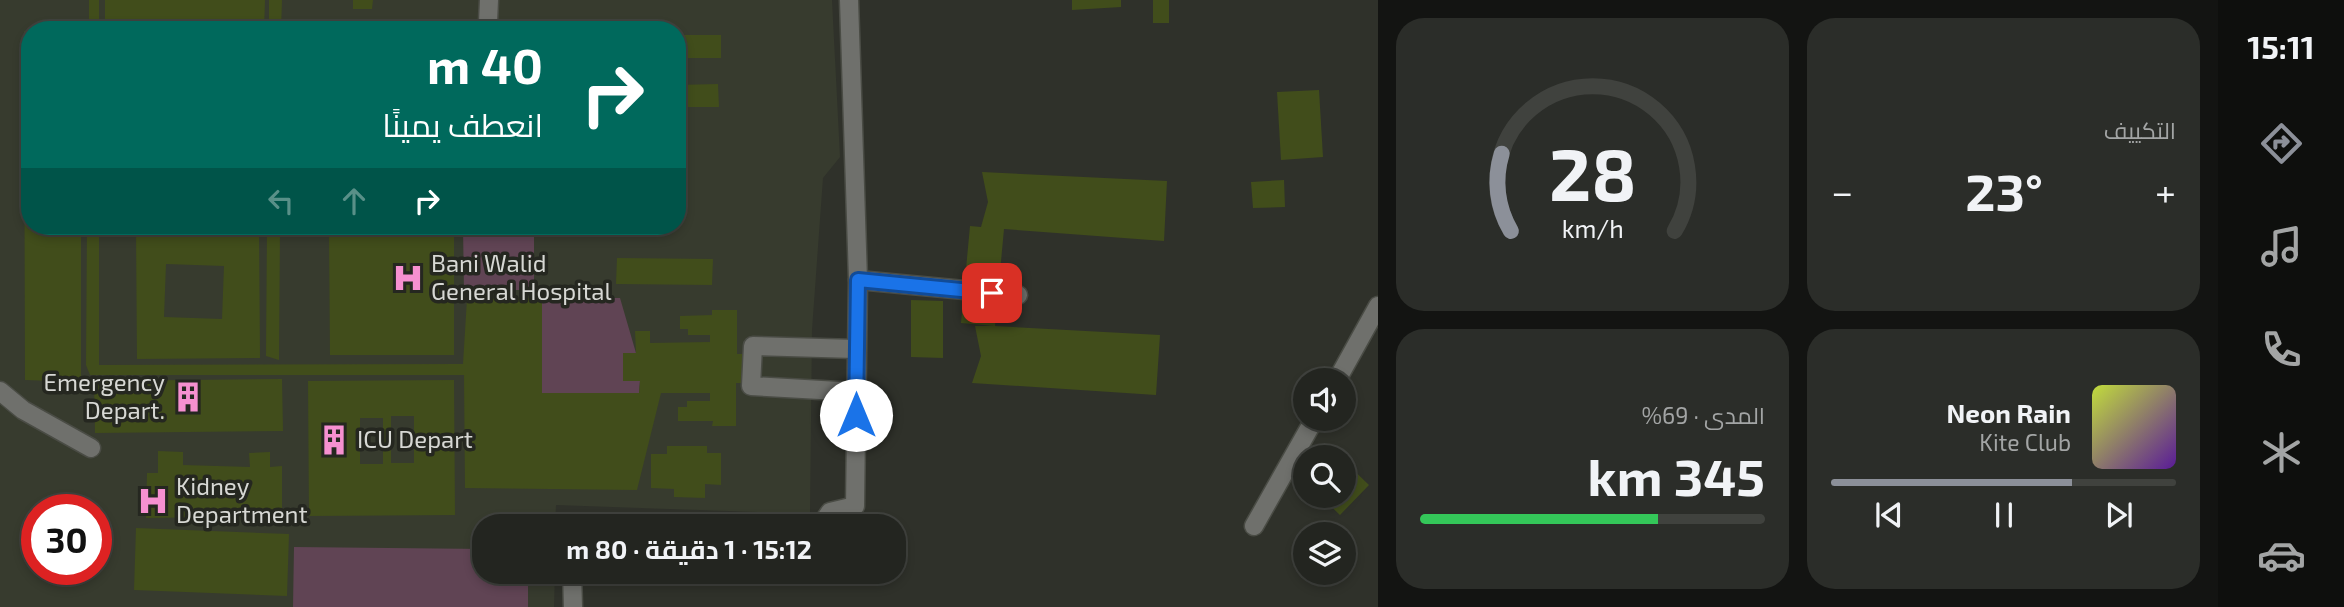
<!DOCTYPE html>
<html lang="ar">
<head>
<meta charset="utf-8">
<style>
  :root { --surface:#232520; --page:#2b2d29; --text:#f1f3f6; --muted:#a3a5a5; --line:#40423e; --accent:#8c9099 }
  body { margin:0; font-family:"Exo 2",Cairo,sans-serif; background:var(--page); color:var(--text); direction:rtl; height:100vh; display:flex; flex-direction:column; font-size:26px; white-space:nowrap }
  * { box-sizing:border-box; margin:0 }
  p { font-size:23px; color:var(--muted) }
  .icon { flex:none; width:38px; height:38px; fill:none; stroke:currentColor; stroke-width:2; stroke-linecap:round; stroke-linejoin:round }
  .map { position:relative; flex:1; overflow:hidden; direction:ltr }
  .side { display:flex; flex-direction:column; gap:18px; padding:18px; background:#131412; width:840px }
  .side>* { flex:none }
  .top-card { position:absolute; left:21px; top:21px; width:665px; height:214px; border-radius:28px; box-shadow:0 4px 10px #0003,0 0 0 2px var(--line); direction:rtl; background:#00695c; color:#fff; overflow:hidden }
  .controls { position:absolute; left:1293px; top:368px; display:grid; gap:14px }
  .controls a { display:grid; place-items:center; width:63px; height:63px; border-radius:50%; background:var(--surface); box-shadow:0 4px 10px #0003,0 0 0 2px var(--line); font-size:35px }
  .speed { position:absolute; left:21px; top:494px; display:flex; gap:14px; font-size:35px; font-weight:700; text-align:center }
  .speed>* { display:grid; place-content:center; width:91px; height:91px; border-radius:50%; background:var(--surface); box-shadow:0 4px 10px #0003,0 0 0 2px var(--line); line-height:1 }
  .speed .limit { border:10px solid #d22; background:#fff; color:#111 }
  .pin { position:absolute; display:grid; place-items:center; width:60px; height:60px; color:#fff; margin:-30px; border-radius:14px; box-shadow:0 4px 10px #0006 }
  .me { position:absolute; width:77px; margin:-38px; rotate:0deg; stroke-linejoin:round; filter:drop-shadow(0 0 5px #0008) }
  .turn { display:flex; align-items:center; gap:24px; height:147px; padding:0 28px; font-size:32px }
  .turn .icon { width:91px; height:91px; stroke-width:2.5 }
  .turn b { display:block; font-size:49px; line-height:60px }
  .lanes { display:flex; align-items:center; height:66px; padding:0 28px; background:#0003; justify-content:center; gap:35px; direction:ltr }
  .lanes .off { opacity:.35 }
  .big { font-size:52px; font-weight:700; line-height:1.1 }
  .side .card { flex:1; display:flex; flex-direction:column; justify-content:center; gap:10px; min-width:0; padding:0 24px; border-radius:28px; background:var(--page) }
  .side .dial { align-items:center; gap:0 }
  .dial svg { height:182px; overflow:visible; fill:none; stroke:var(--line); stroke-width:7; stroke-linecap:round; text-anchor:middle }
  .dial text { fill:var(--text); stroke:none }
  .song { display:flex; align-items:center; gap:21px }
  .cover { width:84px; height:84px; border-radius:10px; background:linear-gradient(135deg,hsl(70 70% 55%),hsl(270 70% 35%)) }
  .played { height:7px; border-radius:4px; background:linear-gradient(90deg,var(--accent) 70%,var(--line) 70%) }
  .keys { display:flex; justify-content:space-around; direction:ltr }
  .heat { display:flex; justify-content:space-between; align-items:center; font-size:38px; direction:ltr }
  .charge { height:10px; border-radius:5px; background:linear-gradient(90deg,#34c759 69%,var(--line) 0) }
  .side .tiles { flex:1; display:grid; gap:18px; grid-template-columns:repeat(2,1fr) }
  .trip { position:absolute; left:472px; top:514px; width:434px; height:70px; border-radius:28px; background:var(--surface); box-shadow:0 4px 10px #0003,0 0 0 2px var(--line); font-weight:700; line-height:70px; text-align:center; direction:rtl }
  main { display:flex; flex:1; min-height:0 }
  .menu { display:flex; flex-direction:column; width:126px; justify-content:space-around; align-items:center; background:#0e0f0d; color:var(--muted) }
  .menu .icon { width:49px; height:49px }
  .menu .on { color:var(--accent) }
  .menu b { font-size:32px; color:var(--text) }
  .map>svg:first-child { display:block }
</style>
</head>
<body>
<main>
<nav class="menu">
<b>15:11</b>
<svg class="icon on" aria-label="directions" viewBox="0 0 24 24"><path d="M12 3l9 9-9 9-9-9zM9 14v-3h6M13 9l2 2-2 2"/></svg>
<svg class="icon" aria-label="music" viewBox="0 0 24 24"><path d="M9 18V5l10-2v13"/><circle cx="6" cy="18" r="3"/><circle cx="16" cy="16" r="3"/></svg>
<svg class="icon" aria-label="phone" viewBox="0 0 24 24"><path d="M5 4h4l2 5-3 2q2 4 5 5l2-3 5 2v4C11 20 4 13 5 4z"/></svg>
<svg class="icon" aria-label="climate" viewBox="0 0 24 24"><path d="M12 3v18M4 7l16 10M4 17L20 7"/></svg>
<svg class="icon" aria-label="car" viewBox="0 0 24 24"><path d="M5 17H2v-5l4-1 3-4h7l3 4 3 1v5h-3M9 17h6M6 11h13"/><circle cx="7" cy="17" r="2"/><circle cx="17" cy="17" r="2"/></svg>
</nav>
<section class="side">
<div class="tiles">
<div class="card"><p>التكييف</p>
<div class="heat"><a>−</a><b class="big">23°</b><a>+</a></div>
</div>
<div class="card dial"><svg viewBox="0 0 100 80">
<path d="M14 69A42 42 0 1 1 86 69"/>
<path d="M14 69A42 42 0 0 1 10 35" stroke="#8c9099"/>
<text x="50" y="56" font-size="32" font-weight="700">28</text>
<text x="50" y="72" font-size="11">km/h</text>
</svg></div>
<div class="card">
<div class="song"><i class="cover"></i><div><b>Neon Rain</b><p>Kite Club</p></div></div>
<div class="played"></div>
<div class="keys"><svg class="icon" aria-label="previous" viewBox="0 0 24 24"><path d="M18 5L8 12l10 7zM5 5v14"/></svg><svg class="icon" aria-label="pause" viewBox="0 0 24 24"><path d="M8 5v14M16 5v14"/></svg><svg class="icon" aria-label="next" viewBox="0 0 24 24"><path d="M6 5l10 7-10 7zM19 5v14"/></svg></div>
</div>
<div class="card"><p>المدى · 69%</p><b class="big">345 km</b><div class="charge"></div></div>
</div>
</section>
<div class="map">
<svg width="1378" height="607" viewBox="0 0 1378 607">
  <rect width="100%" height="100%" fill="#2f312a"/>
  <path fill="#373b2e" fill-rule="evenodd" d="M0,0H832L840,157L823,178L812,330L810,514L556,505L555,527H485V572H555L554,607H0ZM30,30H677V226H30ZM37,509H96V569H37Z"/>
  <g fill="#604454">
    <path d="M536,226L534,229V290H464L463,227Z"/>
    <path d="M542,298H620L636,353H623V381H640L639,393H542Z"/>
    <path d="M294,547L485,549V572H528V607H293Z"/>
  </g>
  <g fill="#414d1b" fill-rule="evenodd">
    <rect x="89" y="0" width="10" height="30"/>
    <path d="M105,0H265L264,30H105Z"/>
    <path d="M269,0H282L281,30H269Z"/>
    <path d="M353,0H373L372,9H353Z"/>
    <path d="M1072,0H1121V7L1072,10Z"/>
    <rect x="1153" y="0" width="16" height="23"/>
    <path d="M24,31H30V226H81V382L25,380Z"/>
    <rect x="677" y="35" width="44" height="23"/>
    <path d="M718,84L719,107H677V85Z"/>
    <path d="M1319,90L1323,157L1281,160L1277,92Z"/>
    <path d="M982,172L1167,181L1164,241L1004,229L995,326L1160,335L1156,395L972,383L981,356L975,326H995L961,323L970,226L981,227L988,202Z"/>
    <path d="M1284,180L1285,207L1253,208L1251,182Z"/>
    <path d="M87,226H99V365L463,364L467,299L542,298V393H639L640,381H623V353H636L635,331H650V343L710,342V335H688V329H680V316L712,315V310H737V354H750V383H736V426H712L713,421H678V407H687V401H710V393H661L637,490L465,488L464,375H90L86,365Z"/>
    <path d="M267,226H280L279,360L266,356Z"/>
    <path d="M136,228H259L260,358L137,359ZM166,264L224,266L222,319L164,317Z"/>
    <path d="M329,232H454V355H330Z"/>
    <path d="M617,258L713,259L712,285L616,284Z"/>
    <path d="M911,300L943,301V358L911,357Z"/>
    <path d="M282,379L283,431L95,433L94,381Z"/>
    <path d="M454,380L455,515L309,516L308,381ZM391,416H414V463H391ZM360,418H383V464H360Z"/>
    <path d="M667,446H707V453H721V485L705,484V498L674,497V489L651,488V454H667Z"/>
    <path d="M158,451L183,452V465L250,467L249,453L270,452V467L282,466V516L146,518L147,473H158Z"/>
    <path d="M1344,461L1369,485L1340,515L1319,495H1344Z"/>
    <path d="M136,528L289,534L287,596L134,590Z"/>
  </g>
  <g fill="none" stroke-linecap="round" stroke-linejoin="round">
    <g stroke="#4a4c45" stroke-width="21">
      <g id="minor">
        <path d="M488,22L489,0"/>
        <path d="M858,280L1018,295"/>
        <path d="M855,349L753,346L751,386L856,392"/>
        <path d="M1337,380L1378,306"/>
        <path d="M0,391L23,410L91,448"/>
        <path d="M1254,526L1315,418"/>
        <path d="M809,527L824,521L830,512L855,506L858,280L849,0"/>
        <path d="M572,572L573,607"/>
      </g>
    </g>
    <use href="#minor" stroke="#6f706c" stroke-width="18"/>
  </g>
  <g fill="none" stroke-linecap="round" stroke-linejoin="round">
    <g stroke="#114b97" stroke-width="18">
      <path id="route" d="M856,415L858,280L992,293"/>
    </g>
    <use href="#route" stroke="#1a73e8" stroke-width="12"/>
  </g>
  <defs>
    <g id="hospital-bare" transform="scale(2.415)"><path d="M-5-5h3v3.5h4V-5h3V5h-3V1.5h-4V5h-3Z" fill="#f690d0" stroke="#252720" stroke-width="2.5" paint-order="stroke"/></g>
    <g id="building-bare" transform="scale(2.415)"><path d="M-4-6H4V6H1V3H-1V6H-4ZM-2.5-4.3h1.7v1.8h-1.7ZM.8-4.3h1.7v1.8H.8ZM-2.5-1h1.7V.8h-1.7ZM.8-1h1.7V.8H.8Z" fill="#f690d0" stroke="#252720" stroke-width="2.5" paint-order="stroke"/></g>
  </defs>
  <g fill-rule="evenodd">
    <use href="#hospital-bare" x="408" y="278"/>
    <use href="#building-bare" x="188" y="397"/>
    <use href="#building-bare" x="334" y="440"/>
    <use href="#hospital-bare" x="153" y="501"/>
  </g>
  <g text-anchor="middle" stroke-width="7" stroke-linejoin="round" paint-order="stroke">
    <g font-size="24" fill="#d7d8d4" stroke="#252720" text-anchor="start">
      <text x="431" y="272">Bani Walid<tspan x="431" dy="28">General Hospital</tspan></text>
      <text x="165" y="391" text-anchor="end">Emergency<tspan x="165" dy="28">Depart.</tspan></text>
      <text x="357" y="448">ICU Depart</text>
      <text x="176" y="495">Kidney<tspan x="176" dy="28">Department</tspan></text>
    </g>
  </g>
</svg>
<div class="controls">
<a><svg class="icon" aria-label="sound" viewBox="0 0 24 24"><path d="M4 9h4l5-4v14l-5-4H4zM17 9q2 3 0 6"/></svg></a>
<a><svg class="icon" aria-label="search" viewBox="0 0 24 24"><circle cx="10" cy="10" r="6"/><path d="M15 15l6 6"/></svg></a>
<a><svg class="icon" aria-label="layers" viewBox="0 0 24 24"><path d="M12 4l9 5-9 5-9-5zM3 14l9 5 9-5"/></svg></a>
</div>
<div class="speed"><div class="limit">30</div></div>
<div class="pin" style="left:992px;top:293px;background:#d93025"><svg class="icon" aria-label="arrive" viewBox="0 0 24 24"><path d="M6 21V4h12l-3 4 3 4H6"/></svg></div>
<svg class="me" style="left:856px;top:415px" viewBox="-20 -20 40 40"><circle r="19" fill="#fff"/><path d="M0-13L10 11 0 6-10 11z" fill="#1a73e8"/></svg>
<div class="trip">15:12 · 1 دقيقة · 80 m</div>
<div class="top-card">
<div class="turn"><svg class="icon" aria-label="right" viewBox="0 0 24 24"><path d="M7 20v-9h11M14 6l5 5-5 5"/></svg><div><b>40 m</b>انعطف يمينًا</div></div>
<div class="lanes"><svg class="icon off" aria-label="left" viewBox="0 0 24 24"><path d="M17 20v-9H6M10 6l-5 5 5 5"/></svg><svg class="icon off" aria-label="ahead" viewBox="0 0 24 24"><path d="M12 20V5M6 11l6-6 6 6"/></svg><svg class="icon" aria-label="right" viewBox="0 0 24 24"><path d="M7 20v-9h11M14 6l5 5-5 5"/></svg></div>
</div>
</div>
</main>
</body>
</html>
